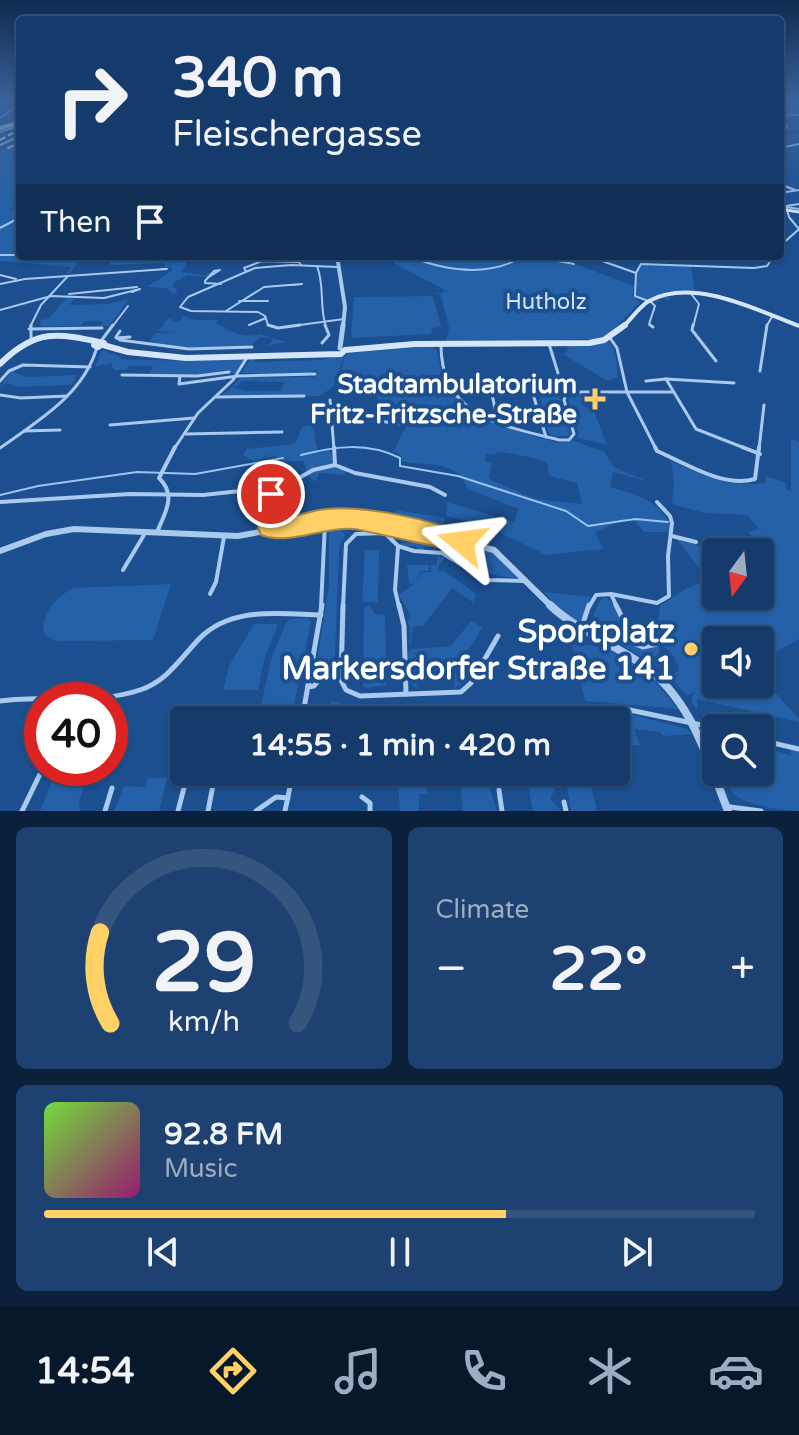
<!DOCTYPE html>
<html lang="en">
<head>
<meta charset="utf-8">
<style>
  :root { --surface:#143b6b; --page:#1d4271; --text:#f1f3f6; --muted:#9dadc1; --line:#33557e; --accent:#ffd166 }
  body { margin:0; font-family:"Varela Round",sans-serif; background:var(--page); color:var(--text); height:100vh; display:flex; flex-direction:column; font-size:30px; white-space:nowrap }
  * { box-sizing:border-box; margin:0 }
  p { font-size:26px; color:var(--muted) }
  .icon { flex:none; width:44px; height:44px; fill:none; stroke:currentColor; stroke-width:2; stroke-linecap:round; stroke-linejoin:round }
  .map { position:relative; height:811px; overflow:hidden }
  .details { display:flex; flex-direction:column; gap:16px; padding:16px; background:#0b203b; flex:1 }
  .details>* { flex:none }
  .hud { position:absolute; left:16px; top:16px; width:768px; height:244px; border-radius:8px; box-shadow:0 2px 6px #0004,0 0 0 2px var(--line); background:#143b6b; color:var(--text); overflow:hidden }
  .needle { width:52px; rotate:195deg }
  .buttons { position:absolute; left:702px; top:538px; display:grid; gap:16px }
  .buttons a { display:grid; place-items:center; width:72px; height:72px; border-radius:8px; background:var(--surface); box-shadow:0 2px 6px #0004,0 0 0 2px var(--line); font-size:40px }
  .speed { position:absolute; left:24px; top:682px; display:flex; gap:16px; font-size:40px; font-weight:700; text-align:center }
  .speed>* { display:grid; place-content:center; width:104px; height:104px; border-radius:50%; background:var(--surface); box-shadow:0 2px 6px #0004,0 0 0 2px var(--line); line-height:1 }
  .speed .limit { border:12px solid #d22; background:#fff; color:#111 }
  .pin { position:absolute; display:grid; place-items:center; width:68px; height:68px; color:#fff; margin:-34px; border:4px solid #fff; border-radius:50%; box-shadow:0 2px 8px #0007 }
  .me { position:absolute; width:88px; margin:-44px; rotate:286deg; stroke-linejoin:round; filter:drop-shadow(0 0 6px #0008) }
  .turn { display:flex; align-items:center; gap:28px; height:168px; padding:0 24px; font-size:36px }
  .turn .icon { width:104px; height:104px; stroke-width:2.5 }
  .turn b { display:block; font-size:56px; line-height:68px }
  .then { display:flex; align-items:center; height:76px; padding:0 24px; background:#0003; gap:16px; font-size:30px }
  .big { font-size:60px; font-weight:800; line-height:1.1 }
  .details .widget { flex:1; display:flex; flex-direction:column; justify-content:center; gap:12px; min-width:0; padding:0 28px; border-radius:12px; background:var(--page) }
  .details .dial { align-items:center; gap:0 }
  .dial svg { height:208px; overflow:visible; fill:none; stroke:var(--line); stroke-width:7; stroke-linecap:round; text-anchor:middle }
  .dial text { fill:var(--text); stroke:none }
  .song { display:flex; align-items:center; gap:24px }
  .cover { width:96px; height:96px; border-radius:12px; background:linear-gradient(135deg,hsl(100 70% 55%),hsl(320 70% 35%)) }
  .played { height:8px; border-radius:4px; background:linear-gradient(90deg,var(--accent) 65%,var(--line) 65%) }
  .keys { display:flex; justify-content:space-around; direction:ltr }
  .heat { display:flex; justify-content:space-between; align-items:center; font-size:44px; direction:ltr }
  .details .tiles { flex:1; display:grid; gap:16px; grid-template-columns:1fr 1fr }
  .widget:last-child { grid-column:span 2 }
  .trip { position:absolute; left:170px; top:706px; width:460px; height:80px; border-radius:8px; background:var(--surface); box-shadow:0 2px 6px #0004,0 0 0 2px var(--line); font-weight:800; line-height:80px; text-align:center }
  .menu { display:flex; height:128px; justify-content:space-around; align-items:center; background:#08182b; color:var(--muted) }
  .menu .icon { width:56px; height:56px }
  .menu .active { color:var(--accent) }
  .menu b { font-size:36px; color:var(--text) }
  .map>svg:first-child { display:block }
</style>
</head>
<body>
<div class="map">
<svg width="799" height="811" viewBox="0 0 799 811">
  <rect width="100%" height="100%" fill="#1b4f8f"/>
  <g fill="#2461a8" fill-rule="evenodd">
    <path d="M8,148H17L12,158L20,157V203L8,210L20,207V220L14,223L20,226V256H118L115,261L123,256H190L181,273C185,272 200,274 204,276L217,269L206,278C200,275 195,277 188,275L175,282L173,287L178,289L175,291L177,293L174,294L166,288L147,287L173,270L170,269L173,258L169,268L164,267L165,263L110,265L111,259L78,262L69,274H66L72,267L0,261V151Z"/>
    <path d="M393,256H532L575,264L634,286L633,296L640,302L607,336L594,339L446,341L449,328L441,295L436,293H444V289L393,263L398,260Z"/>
    <path d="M643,264L691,266L695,292L669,296L670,301L662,298L656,304L658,296L647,300L637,296V273Z"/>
    <path d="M433,296L441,327L431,328L432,334L351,338L354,297Z"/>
    <path d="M60,297L74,298L70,305L107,304L129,299L109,326H100L103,321H85L80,326H40L41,320L48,319L66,299Z"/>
    <path d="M183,316L194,320H218L216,323C230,332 246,339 260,334L285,342L265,346L270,344L273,338L260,337L253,344C220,350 181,351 150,341L155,333H177L156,331L164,326L165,321L172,318V321L179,322Z"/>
    <path d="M609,342C619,354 616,365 618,377L607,381L563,354L568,350L567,346Z"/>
    <path d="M432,346L437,350L444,385L474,415L532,436L560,443L574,441L604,452L614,467L649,482L653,498L649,482L613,472L610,487C637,495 665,501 671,532H644L631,517L595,532L603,549L546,555L482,524L446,516L447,502L514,522L519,509L467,489C460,459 425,467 402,461V456L394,451L414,409L380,400L368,392H336L345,355L349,353ZM497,451L539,459L547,463L549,476L577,483L582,504L536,499L492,481L489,477L492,463L485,462L486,454L495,455Z"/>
    <path d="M102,350L122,357L120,359L190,361L136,357L245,360L235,375L226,370L196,375H149L153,366H130L126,370H114L111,363L95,367Z"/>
    <path d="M336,356L344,357L334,386L320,396H221L232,387L245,391H281L284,382L242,381L237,387L233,385L241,378L314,377L319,373L315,370L308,373H242L251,358H256L254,362L321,360Z"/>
    <path d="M11,371L26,377L77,375L72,385L19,387L7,383L0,387Z"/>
    <path d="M546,380L557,388L570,432L569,436H551L547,429L537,383Z"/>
    <path d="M580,393L585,407L594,411L607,445L577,438L579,433L568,399Z"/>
    <path d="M310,425C318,433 313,445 320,453L329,449L337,466H346L345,475L319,473L315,482L308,475L304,461H282L275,456L253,461L243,455L247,449L295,444L302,427Z"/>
    <path d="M791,439L799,441V639L760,661V640H716V684H760V676L799,719V722L697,699V709L691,702L694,692L687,696L673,680V674L679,671C677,658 670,649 659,645L660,668L591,627C592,618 597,602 605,597L614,604L634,645L640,648L655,642L660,606L684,590L708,579L675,537C714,547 716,558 716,596H760V559L766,552L748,532L759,529L747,515L704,513L672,504L674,482L671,461C701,475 732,488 765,483L766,476L786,483V490L791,491Z"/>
    <path d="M396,510L445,518L444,536L439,543L443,548L424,547V552L415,546H403L400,543L414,542L411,529L393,522Z"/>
    <path d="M338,521L345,536L339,547L335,655L314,681L329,584V527Z"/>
    <path d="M462,542L494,550L528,581L485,573L455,555Z"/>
    <path d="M365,550H379L378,602H362Z"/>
    <path d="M437,555L445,558L438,566L439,571H444L476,594L470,612L474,603L452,588L423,626L413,627L411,646L408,640L411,639L410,625L407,624L410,615L399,595L414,584L409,583L407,565H429V571H422L414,583L423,572H431L430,565H437Z"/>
    <path d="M171,584L153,640L57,641L46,636L43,630C45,609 55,597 74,588Z"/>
    <path d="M544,592L591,597L580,622L561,612Z"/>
    <path d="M369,605L375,614L385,615L387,682L385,685L366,688L363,685L364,607Z"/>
    <path d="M308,618L311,622L291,720H258L271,659L286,623L290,619Z"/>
    <path d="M471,621L482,628L455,672L466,681L454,688L453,672H416L417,689L409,682L411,668H408V652L412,649L451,646Z"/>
    <path d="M254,624H278L264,660L258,690H223L229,666Z"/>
    <path d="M572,645H607L646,671L678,709L585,701Z"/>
    <path d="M332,701L350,706L394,705L391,714L383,715L381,720H348L350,711L339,708L335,720H332L327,712Z"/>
    <path d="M626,713L688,729L692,734L664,736L659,732L634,729L640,745L630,746L622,716Z"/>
    <path d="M760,747L791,755L790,750L799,751V811C784,811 746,805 735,795C729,790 726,780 723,772H760Z"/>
    <path d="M87,770H90L79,801L80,811H40L53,779H83Z"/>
    <path d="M440,772H495L502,783H488L497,811H463L460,780L444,779L443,784H436Z"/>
    <path d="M404,776L407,779L410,776H428L432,781L427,784V794H419V811H400L398,780Z"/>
    <path d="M148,778H167L159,811H114L124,786L145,787Z"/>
    <path d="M527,780L555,781L557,785L550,799L561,811H533Z"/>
    <path d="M590,781L597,811H571L566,782Z"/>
  </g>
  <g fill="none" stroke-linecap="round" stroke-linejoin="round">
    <g stroke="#9cc4f0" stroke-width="2">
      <path d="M0,107L4,103"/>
      <path d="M780,122L787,126L781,134"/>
      <path d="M780,206L799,209"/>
      <path d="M0,228L17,219"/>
      <path d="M0,255H20"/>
      <path d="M83,256H108"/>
      <path d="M408,256C446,271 488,278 524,256"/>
      <path d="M531,256L574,264"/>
      <path d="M301,455C336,446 367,442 400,458V466L458,476L566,511L588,526L635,519L668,522"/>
      <path d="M0,495L38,486L137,472L195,474L283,458"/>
    </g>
    <path stroke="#123a6d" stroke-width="3" d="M780,134L799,132"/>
    <g stroke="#a9c9ee" stroke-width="5">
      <path d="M369,772H435"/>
      <path d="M501,772L591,776"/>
    </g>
    <g stroke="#a9c9ee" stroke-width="2">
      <path d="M0,118L20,104"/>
      <path d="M0,132L15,127"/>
      <path d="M0,145L20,136"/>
      <path d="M8,148L20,143"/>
      <path d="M780,181H785"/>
      <path d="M780,184L795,190"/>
      <path d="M780,193L799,190"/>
      <path d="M799,204L786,206L789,217L799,229"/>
      <path d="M780,246L798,230"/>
      <path d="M588,256L636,273"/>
      <path d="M317,266C325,286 319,307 326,327"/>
      <path d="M246,271L244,268L262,261L299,262L301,265"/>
      <path d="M0,275L16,279"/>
      <path d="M209,277L220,270L214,271L205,281V283L221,284"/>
      <path d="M0,284L25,279L167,269H161"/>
      <path d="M69,294L137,287"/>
      <path d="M692,295L699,304L693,327"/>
      <path d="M239,301H268"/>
      <path d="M648,301L635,296L636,273L641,264L754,268L767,266L774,256"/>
      <path d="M650,301L655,306L649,324L653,327"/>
      <path d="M0,310L51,296L104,298L140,289L132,292"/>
      <path d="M226,311L264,287L302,284L293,285"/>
      <path d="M249,325L266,318"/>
      <path d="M30,327L41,305L68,276"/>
      <path d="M112,327L128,306"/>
      <path d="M275,327L268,325L265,316L258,312L191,311L180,307L188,297L255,268L291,265L337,267"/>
      <path d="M285,327L344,319"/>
      <path d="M766,327L773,315"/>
    </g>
    <g stroke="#a9c9ee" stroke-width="3">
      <path d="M31,325V340"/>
      <path d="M268,325L278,328L300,325"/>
      <path d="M650,325L653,327"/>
      <path d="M693,325L692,330L716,361"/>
      <path d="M29,329L102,328"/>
      <path d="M120,331L116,337L120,340L189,349L252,347"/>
      <path d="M116,338L130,337"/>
      <path d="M610,338L617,348L627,392L656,449"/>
      <path d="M101,341L113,325"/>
      <path d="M322,343L329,335L325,325"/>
      <path d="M441,343C440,416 500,425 559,440H569L574,434L564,400L567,392H673"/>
      <path d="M549,344L558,373"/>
      <path d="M760,371L767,325"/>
      <path d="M122,375L197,376L229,372"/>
      <path d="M180,376L179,384L238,376L315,374"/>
      <path d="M0,381L9,371L23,365L90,367"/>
      <path d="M529,381L546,437"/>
      <path d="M646,381L666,379"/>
      <path d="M734,383L666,379L696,429L747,449"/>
      <path d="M450,389L491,390L498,422"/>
      <path d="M0,395L21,398L67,396"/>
      <path d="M216,397L304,396"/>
      <path d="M330,400L334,449"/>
      <path d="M331,422L360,418L400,424"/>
      <path d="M110,425L194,418"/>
      <path d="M24,431L60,430"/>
      <path d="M186,434L282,432"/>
      <path d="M0,448C38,421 84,394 97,347"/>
      <path d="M174,449L198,413L233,380L248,356"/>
      <path d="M759,449L764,405"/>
    </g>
    <g stroke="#a9c9ee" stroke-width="4">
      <path d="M334,447L335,464"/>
      <path d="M655,447L657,451C687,464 723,488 755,479L759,447"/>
      <path d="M742,447L760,454"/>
      <path d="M0,502L130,494L203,495L240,491L271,494L313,470L335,465L355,473L430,487L445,495"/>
      <path d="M269,528L277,492"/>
      <path d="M157,532C165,513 177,495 159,478L175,447"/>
      <path d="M672,536L696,542"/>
      <path d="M398,547L395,590L399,607"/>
      <path d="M123,570L144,535"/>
      <path d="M210,594L216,582L224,537"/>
      <path d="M611,594L617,607"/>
      <path d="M321,607L325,523"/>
      <path d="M343,607L346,544L356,534L385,533L398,546L414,551L442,553L487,580L524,581"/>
      <path d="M589,607L596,595L611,594L657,603L669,596L668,556L672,523L670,516L657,502"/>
    </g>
    <g stroke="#a9c9ee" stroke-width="5">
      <path d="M343,605L341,680L346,690L360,696L461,692L471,683L498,636"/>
      <path d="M399,605L404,626L406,694"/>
      <path d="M616,605L635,644L643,647L657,644"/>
      <path d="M582,626L589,605"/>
      <path d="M308,687L314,686L335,661H339"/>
      <path d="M0,701C46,694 96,705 140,690C167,681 180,659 199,639C231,606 279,614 321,615"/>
      <path d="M534,709L620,708L716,728"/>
      <path d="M302,720L322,605"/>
      <path d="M760,740L799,749"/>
      <path d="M499,790L502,811"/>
      <path d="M362,797L370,803V811"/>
      <path d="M564,802L566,811"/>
      <path d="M730,807L761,811"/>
      <path d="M22,811L43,768"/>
      <path d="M105,811L112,788"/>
      <path d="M178,811L187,776L215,775L208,811"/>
      <path d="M256,811L276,797L288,798"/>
      <path d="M285,811L293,772"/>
    </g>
    <g stroke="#a9c9ee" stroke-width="2">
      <path d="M780,114L799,115"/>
      <path d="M780,148L799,144"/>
    </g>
    <path stroke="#a9c9ee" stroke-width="4" d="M337,256L345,307L343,327"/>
    <path stroke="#a9c9ee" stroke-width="5" d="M340,348L343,325"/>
    <path stroke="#a9c9ee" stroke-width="6" d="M0,551L46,534L74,529L238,536L336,518L411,529L494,550L552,607"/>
    <path stroke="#a9c9ee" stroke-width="8" d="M550,605C576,630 614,644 643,665C692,700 707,758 728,811"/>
    <path stroke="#d6e6fa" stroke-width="3" d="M780,209L799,212"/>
    <path stroke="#d6e6fa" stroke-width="4" d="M623,327C631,319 640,306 649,301C693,277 757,310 799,326"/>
    <g stroke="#d6e6fa" stroke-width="6">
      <path d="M103,345L128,352L186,358L341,354L345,350L415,344L589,343L604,340L625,325"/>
      <path d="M0,364C36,328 58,333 104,343L98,347L94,345L97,342"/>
    </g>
    <path stroke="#f0f6ff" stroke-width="4" d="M0,128L20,122"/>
    <path stroke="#fff" stroke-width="2" stroke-dasharray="6 3" stroke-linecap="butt" d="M0,140L20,129"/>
  </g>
  <linearGradient id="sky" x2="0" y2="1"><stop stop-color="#0f2b4f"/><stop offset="0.47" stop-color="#39639b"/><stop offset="1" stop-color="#39639b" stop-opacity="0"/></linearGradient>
  <rect width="799" height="217" fill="url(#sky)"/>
  <path fill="#ffd166" stroke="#a68842" stroke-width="2" d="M277,483L284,486L288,492L283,517C298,517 311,510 326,509C367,505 431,520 470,535L473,542L470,550C458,554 375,532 354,529C323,526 291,546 261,535L258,528L264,500L261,494L264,487Z"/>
  <g fill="#ffd166" stroke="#1b4f8f" stroke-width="3">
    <path d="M591 387h8v8h8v8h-8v8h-8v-8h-8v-8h8z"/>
    <circle cx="691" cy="649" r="8"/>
  </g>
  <g text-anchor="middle" stroke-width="8" stroke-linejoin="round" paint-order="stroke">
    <g font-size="22" fill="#cfe3fa" stroke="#1b4f8f">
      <text x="546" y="309">Hutholz</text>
    </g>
    <g font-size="26" font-weight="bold" fill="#fff" stroke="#1b4f8f" text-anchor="end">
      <text x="577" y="393">Stadtambulatorium<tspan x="577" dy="30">Fritz-Fritzsche-Straße</tspan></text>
    </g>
    <g font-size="32" font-weight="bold" fill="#fff" stroke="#1b4f8f" text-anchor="end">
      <text x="675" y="642">Sportplatz<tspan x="675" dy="37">Markersdorfer Straße 141</tspan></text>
    </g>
  </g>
</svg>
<div class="buttons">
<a><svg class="needle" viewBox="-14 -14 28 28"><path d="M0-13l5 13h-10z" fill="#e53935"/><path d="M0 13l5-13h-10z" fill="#9dadc1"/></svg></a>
<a><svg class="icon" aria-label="sound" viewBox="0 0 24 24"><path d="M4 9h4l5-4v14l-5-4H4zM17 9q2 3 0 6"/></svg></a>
<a><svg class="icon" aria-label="search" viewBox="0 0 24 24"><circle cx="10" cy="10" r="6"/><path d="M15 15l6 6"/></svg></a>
</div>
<div class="speed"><div class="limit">40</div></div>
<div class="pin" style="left:271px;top:494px;background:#d93025"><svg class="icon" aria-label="arrive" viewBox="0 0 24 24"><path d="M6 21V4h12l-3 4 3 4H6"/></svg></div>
<svg class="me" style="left:462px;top:542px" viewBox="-20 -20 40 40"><path d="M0-17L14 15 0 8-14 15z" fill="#ffd166" stroke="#fff" stroke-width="4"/></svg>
<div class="trip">14:55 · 1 min · 420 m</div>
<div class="hud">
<div class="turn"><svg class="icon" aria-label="right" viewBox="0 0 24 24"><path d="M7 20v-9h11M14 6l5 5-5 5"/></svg><div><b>340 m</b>Fleischergasse</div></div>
<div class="then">Then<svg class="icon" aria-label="arrive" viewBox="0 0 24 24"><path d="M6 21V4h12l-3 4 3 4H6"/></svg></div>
</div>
</div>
<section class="details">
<div class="tiles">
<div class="widget dial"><svg viewBox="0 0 100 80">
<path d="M14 69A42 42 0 1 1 86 69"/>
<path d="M14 69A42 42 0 0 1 10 34" stroke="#ffd166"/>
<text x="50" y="56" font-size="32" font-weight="700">29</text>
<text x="50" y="72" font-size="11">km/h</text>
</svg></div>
<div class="widget"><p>Climate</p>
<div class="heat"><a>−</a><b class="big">22°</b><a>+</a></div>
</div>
<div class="widget">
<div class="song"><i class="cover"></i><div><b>92.8 FM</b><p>Music</p></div></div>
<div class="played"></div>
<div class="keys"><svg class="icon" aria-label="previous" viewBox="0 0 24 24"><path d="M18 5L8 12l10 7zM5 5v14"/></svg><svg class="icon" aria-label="pause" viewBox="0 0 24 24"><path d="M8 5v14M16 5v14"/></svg><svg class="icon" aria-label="next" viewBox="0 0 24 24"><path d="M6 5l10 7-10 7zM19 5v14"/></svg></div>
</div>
</div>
</section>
<nav class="menu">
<b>14:54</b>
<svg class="icon active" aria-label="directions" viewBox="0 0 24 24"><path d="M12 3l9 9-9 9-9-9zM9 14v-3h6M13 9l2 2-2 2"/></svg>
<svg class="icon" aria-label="music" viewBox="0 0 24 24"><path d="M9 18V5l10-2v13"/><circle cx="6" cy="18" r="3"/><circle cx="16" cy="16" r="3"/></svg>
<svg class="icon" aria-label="phone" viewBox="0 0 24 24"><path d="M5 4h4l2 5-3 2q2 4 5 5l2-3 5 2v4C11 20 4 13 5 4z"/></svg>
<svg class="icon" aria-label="climate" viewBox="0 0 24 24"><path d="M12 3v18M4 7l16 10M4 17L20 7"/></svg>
<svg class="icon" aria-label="car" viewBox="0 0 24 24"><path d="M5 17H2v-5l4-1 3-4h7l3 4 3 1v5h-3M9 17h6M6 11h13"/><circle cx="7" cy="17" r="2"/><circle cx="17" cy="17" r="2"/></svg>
</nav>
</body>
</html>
